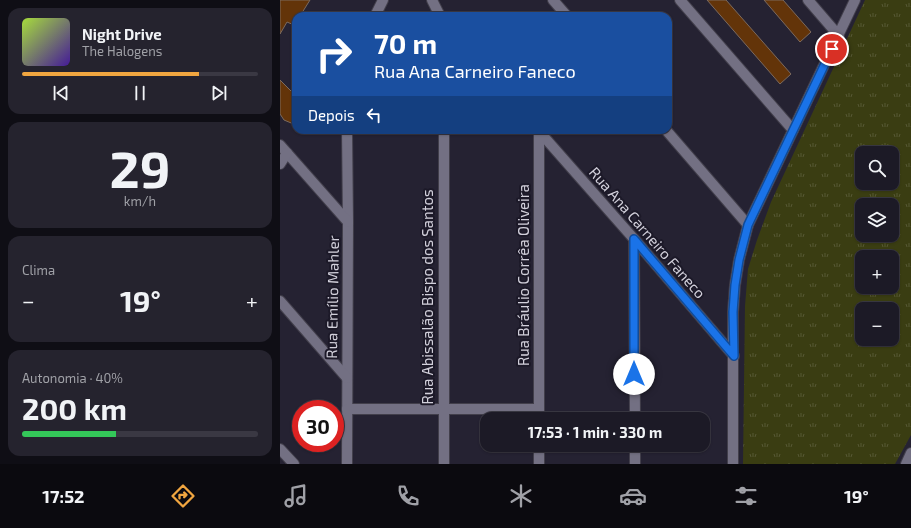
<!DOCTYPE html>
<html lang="pt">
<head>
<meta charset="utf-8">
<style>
  :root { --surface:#1c1a26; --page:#25232e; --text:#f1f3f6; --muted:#a0a1a7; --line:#3a3843; --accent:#f1a640 }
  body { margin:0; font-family:"Exo 2",sans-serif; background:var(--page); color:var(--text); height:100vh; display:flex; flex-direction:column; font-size:15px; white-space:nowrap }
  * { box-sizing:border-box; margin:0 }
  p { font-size:13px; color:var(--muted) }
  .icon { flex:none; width:22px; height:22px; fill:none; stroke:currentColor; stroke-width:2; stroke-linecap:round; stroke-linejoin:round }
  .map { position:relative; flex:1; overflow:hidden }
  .drawer { display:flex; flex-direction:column; gap:8px; padding:8px; background:#0f0e15; width:280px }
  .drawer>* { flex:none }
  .banner { position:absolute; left:12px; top:12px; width:380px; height:122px; border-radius:12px; box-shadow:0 1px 3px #0004,0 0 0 1px var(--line); background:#1a4fa0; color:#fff; overflow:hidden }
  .tools { position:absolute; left:575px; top:146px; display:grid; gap:8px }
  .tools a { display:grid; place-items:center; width:44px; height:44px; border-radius:8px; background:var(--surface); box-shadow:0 1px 3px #0004,0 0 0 1px var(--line); font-size:20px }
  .speed { position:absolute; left:12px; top:400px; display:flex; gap:8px; font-size:20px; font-weight:700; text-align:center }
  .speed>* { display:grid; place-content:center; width:52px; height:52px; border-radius:50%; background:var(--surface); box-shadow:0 1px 3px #0004,0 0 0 1px var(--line); line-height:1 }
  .speed .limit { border:6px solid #d22; background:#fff; color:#111 }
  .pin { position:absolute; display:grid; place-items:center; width:34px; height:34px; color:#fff; margin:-17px; border:2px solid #fff; border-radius:50%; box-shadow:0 1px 4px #0007 }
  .me { position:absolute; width:44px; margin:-22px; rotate:0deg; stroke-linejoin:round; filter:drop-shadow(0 0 3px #0008) }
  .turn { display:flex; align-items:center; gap:14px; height:84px; padding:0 16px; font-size:18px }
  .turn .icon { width:52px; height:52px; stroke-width:2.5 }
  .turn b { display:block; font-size:28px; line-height:34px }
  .then { display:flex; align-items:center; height:38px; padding:0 16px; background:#0003; gap:8px; font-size:15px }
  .big { font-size:30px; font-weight:700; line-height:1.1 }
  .drawer .widget { flex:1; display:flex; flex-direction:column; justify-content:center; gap:6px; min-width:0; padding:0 14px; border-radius:12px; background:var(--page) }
  .drawer .dial { align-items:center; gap:0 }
  .dial b { font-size:52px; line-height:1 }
  .song { display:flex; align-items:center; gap:12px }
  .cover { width:48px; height:48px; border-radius:6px; background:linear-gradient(135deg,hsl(80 70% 55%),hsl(260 70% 35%)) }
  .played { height:4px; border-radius:2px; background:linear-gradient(90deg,var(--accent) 75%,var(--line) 75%) }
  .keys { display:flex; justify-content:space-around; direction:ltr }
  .heat { display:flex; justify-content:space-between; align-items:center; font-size:22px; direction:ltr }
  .charge { height:6px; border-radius:3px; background:linear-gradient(90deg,#34c759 40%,var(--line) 0) }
  .trip { position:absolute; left:200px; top:412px; width:230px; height:40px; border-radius:12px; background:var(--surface); box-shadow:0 1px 3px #0004,0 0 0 1px var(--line); font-weight:700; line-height:40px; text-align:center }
  .tabs { display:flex; height:64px; justify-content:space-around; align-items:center; background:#0b0a0f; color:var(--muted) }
  .tabs .icon { width:28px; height:28px }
  .tabs .selected { color:var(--accent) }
  .tabs b { font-size:18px; color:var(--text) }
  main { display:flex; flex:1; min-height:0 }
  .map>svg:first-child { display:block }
</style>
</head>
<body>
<main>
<section class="drawer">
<div class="widget">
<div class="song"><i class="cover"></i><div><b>Night Drive</b><p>The Halogens</p></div></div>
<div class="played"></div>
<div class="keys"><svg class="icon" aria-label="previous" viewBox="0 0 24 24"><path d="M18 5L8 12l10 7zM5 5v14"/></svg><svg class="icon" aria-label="pause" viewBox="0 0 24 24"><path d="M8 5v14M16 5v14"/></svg><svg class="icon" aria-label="next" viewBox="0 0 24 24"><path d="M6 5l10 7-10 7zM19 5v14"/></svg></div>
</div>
<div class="widget dial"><b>29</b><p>km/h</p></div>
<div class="widget"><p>Clima</p>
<div class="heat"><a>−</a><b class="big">19°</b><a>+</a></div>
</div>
<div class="widget"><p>Autonomia · 40%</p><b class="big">200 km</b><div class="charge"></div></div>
</section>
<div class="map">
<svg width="631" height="464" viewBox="0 0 631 464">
  <defs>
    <pattern id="grass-tufts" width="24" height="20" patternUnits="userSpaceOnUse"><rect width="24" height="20" fill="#3a3d12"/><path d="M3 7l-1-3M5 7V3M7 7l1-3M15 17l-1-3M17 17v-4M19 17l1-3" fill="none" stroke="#565834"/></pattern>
  </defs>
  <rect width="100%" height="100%" fill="#252232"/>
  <path fill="url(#grass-tufts)" fill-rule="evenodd" d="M585,0H631V435L615,464H463L465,306L468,269L477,240L491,202ZM582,153H612V183H582ZM582,205H612V235H582ZM582,257H612V287H582ZM582,309H612V339H582Z"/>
  <g fill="#633409" stroke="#7c6a5e">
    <path d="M0,0H30L20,16H16V22L14,25L7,22L0,34Z"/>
    <path d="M427,0H446L511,74L500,84Z"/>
    <path d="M484,0H503L531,32L520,42Z"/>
    <path d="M0,80L16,96V125L4,120L0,114Z"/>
  </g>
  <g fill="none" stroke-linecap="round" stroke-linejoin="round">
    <g stroke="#423f4b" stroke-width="12">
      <g id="street">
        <path d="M152,0L160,16"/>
        <path d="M273,0L287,16"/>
        <path d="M400,0L513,130"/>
        <path d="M528,0L559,36"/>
        <path d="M95,16L103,0"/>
        <path d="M67,130L68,222L67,464"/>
        <path d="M258,130L354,239L454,356"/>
        <path d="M386,130L468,225"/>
        <path d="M0,145L68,222"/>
        <path d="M0,164L7,153"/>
        <path d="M354,239L355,419"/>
        <path d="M0,301L67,378"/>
        <path d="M67,409H259"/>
        <path d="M259,419V131"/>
        <path d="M259,445V464"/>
        <path d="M355,445V464"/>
        <path d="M0,449L14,464"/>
        <path d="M164,464V130"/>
        <path d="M453,464V312L455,285L459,260L468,225L575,0"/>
        <path d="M626,464L631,453"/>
      </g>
    </g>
    <use href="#street" stroke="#737083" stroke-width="10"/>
  </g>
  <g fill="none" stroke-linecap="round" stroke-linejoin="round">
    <g stroke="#114b97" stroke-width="10">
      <path id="route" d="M354,374V239L454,356L453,312L455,285L459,260L468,225L552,49"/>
    </g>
    <use href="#route" stroke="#1a73e8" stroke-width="7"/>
  </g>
  <g text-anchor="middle" stroke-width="4" stroke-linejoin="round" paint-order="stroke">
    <g font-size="15" fill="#d2d0db" stroke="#1c1928">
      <text transform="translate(367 233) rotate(49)" y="5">Rua Ana Carneiro Faneco</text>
      <text transform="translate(244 275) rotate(-90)" y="5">Rua Bráulio Corrêa Oliveira</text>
      <text transform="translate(53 297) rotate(-89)" y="5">Rua Emílio Mahler</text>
      <text transform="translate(148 297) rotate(-90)" y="5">Rua Abissalão Bispo dos Santos</text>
    </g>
  </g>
</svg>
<div class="tools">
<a><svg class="icon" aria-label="search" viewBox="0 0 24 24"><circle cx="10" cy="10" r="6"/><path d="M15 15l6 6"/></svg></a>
<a><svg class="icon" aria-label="layers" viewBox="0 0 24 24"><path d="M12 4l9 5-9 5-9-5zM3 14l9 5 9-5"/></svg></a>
<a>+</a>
<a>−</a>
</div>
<div class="speed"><div class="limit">30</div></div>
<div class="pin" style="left:552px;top:49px;background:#d93025"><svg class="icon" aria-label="arrive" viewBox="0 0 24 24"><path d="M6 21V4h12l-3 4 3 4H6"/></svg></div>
<svg class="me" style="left:354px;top:374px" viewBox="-20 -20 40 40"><circle r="19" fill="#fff"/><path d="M0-13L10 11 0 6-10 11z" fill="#1a73e8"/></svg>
<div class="trip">17:53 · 1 min · 330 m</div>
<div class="banner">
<div class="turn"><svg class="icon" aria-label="right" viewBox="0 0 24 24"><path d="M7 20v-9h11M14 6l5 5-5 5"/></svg><div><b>70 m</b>Rua Ana Carneiro Faneco</div></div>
<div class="then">Depois<svg class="icon" aria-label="left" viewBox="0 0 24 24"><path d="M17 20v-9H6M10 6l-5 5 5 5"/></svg></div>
</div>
</div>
</main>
<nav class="tabs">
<b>17:52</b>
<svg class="icon selected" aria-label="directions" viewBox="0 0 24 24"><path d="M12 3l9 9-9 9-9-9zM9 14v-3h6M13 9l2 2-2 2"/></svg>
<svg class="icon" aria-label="music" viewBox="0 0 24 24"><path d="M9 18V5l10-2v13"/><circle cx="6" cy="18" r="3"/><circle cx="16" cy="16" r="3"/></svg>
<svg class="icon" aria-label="phone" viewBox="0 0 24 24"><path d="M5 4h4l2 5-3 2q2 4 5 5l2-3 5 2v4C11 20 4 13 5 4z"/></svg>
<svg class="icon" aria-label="climate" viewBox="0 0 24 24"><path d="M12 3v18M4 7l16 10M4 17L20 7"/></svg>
<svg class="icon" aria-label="car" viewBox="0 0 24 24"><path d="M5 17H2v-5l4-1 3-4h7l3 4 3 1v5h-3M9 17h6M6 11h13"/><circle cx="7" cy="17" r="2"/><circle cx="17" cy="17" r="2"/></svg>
<svg class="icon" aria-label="filters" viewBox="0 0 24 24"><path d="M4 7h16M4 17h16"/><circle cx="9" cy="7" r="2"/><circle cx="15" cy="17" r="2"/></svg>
<b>19°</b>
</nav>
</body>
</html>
